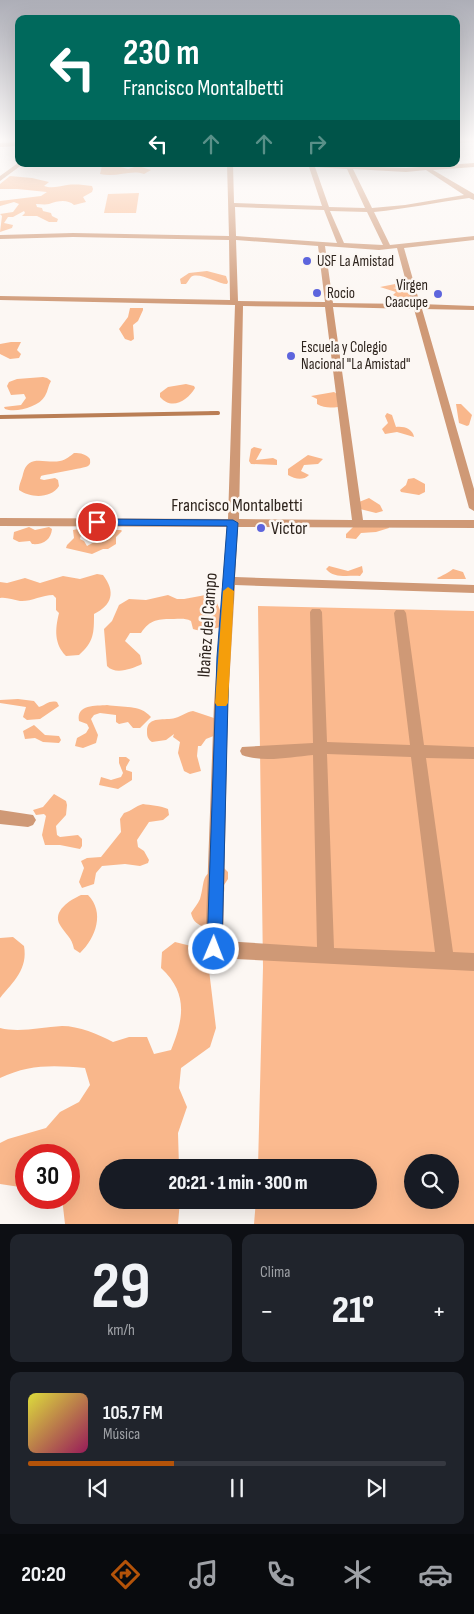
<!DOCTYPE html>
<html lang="es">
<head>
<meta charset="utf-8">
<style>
  :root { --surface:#171b24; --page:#20242c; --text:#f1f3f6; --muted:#9ea1a6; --line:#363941; --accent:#b45309 }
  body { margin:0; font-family:"Sofia Sans Condensed",sans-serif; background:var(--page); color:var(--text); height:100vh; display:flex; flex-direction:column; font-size:19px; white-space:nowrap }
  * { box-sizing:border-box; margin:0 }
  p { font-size:16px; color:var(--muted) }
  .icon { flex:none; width:28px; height:28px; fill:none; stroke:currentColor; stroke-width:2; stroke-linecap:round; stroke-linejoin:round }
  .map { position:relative; height:1224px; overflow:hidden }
  .drawer { display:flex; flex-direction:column; gap:10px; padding:10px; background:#0d0f14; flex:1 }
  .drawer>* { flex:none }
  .guide { position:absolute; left:15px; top:15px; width:445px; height:152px; border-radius:10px; box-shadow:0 5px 20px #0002; background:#00695c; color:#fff; overflow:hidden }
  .tools { position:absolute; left:404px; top:1154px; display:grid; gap:10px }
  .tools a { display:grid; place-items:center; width:55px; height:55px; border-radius:50%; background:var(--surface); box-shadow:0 5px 20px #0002; font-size:25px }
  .speed { position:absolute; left:15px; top:1144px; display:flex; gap:10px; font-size:25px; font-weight:700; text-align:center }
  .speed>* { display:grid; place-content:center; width:65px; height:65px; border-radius:50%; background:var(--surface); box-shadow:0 5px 20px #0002; line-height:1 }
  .speed .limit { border:8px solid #d22; background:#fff; color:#111 }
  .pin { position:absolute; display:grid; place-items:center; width:42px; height:42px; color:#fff; margin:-21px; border:2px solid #fff; border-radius:50%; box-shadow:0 1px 5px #0007 }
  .me { position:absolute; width:55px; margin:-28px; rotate:1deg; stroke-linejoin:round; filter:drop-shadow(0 0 4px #0008) }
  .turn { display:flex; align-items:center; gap:18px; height:105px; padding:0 25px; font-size:22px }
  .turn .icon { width:65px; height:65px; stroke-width:2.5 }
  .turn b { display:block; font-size:35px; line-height:42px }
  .lanes { display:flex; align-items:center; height:48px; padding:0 25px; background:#0003; justify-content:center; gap:25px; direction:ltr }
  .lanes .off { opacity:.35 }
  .big { font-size:38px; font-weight:800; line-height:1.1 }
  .drawer .card { flex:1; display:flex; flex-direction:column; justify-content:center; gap:8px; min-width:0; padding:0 18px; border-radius:10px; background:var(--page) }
  .drawer .dial { align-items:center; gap:0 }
  .dial b { font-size:65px; line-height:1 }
  .song { display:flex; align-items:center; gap:15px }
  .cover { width:60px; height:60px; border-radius:8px; background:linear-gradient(135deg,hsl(60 70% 55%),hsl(330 70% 35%)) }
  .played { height:5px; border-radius:2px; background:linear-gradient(90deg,var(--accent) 35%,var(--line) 35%) }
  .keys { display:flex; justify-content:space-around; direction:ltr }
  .heat { display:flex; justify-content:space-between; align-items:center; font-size:28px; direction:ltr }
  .drawer .tiles { flex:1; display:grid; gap:10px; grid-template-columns:1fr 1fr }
  .card:last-child { grid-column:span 2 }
  .trip { position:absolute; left:99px; top:1159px; width:278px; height:50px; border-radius:25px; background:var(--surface); box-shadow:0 5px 20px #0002; font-weight:800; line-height:50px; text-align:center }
  .tab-bar { display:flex; height:80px; justify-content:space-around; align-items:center; background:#090b0e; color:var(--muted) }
  .tab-bar .icon { width:35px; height:35px }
  .tab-bar .active { color:var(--accent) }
  .tab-bar b { font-size:22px; color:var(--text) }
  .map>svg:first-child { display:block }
</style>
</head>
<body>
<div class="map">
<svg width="474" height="1224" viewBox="0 0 474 1224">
  <rect width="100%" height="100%" fill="#fcf7f3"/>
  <g fill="#fbba8f" fill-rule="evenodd">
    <path d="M139,193L136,213H104L108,194Z"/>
    <path d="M258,606L474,611V1224H254L256,1200H368V1168L258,1167L263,967ZM412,1162H450V1200H412Z"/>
  </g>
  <g fill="#f9b78b">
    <path d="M113,165L128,169L138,166L151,170L144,174C130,169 117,178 100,174L102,166Z"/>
    <path d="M10,176L32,178L49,182L44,186C52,189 59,186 67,185C75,184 84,185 92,186L93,189L92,192L83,197L86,202L74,205C67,199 58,201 49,204C45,205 40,204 36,204L37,207L42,208L43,211L51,213L52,216L58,219L57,222H49L37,216H22L25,213L24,211L13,217H8L4,223L13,225L12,228L0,232L2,216L0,214L13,212L19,204L14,202L0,206V201L41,196L47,192L17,189H0V184Z"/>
    <path d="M207,271L226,276L228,282L227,284C218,284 198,271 191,277C189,279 188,282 186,284H181L180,279L189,273Z"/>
    <path d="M405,282L408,283L406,286L393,288L411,292L414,302L398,305L395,301L400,298L393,295L396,292L380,287Z"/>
    <path d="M130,308H143V310L138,321L133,325L134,339L131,341L125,339L119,329L128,317Z"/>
    <path d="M11,342H21L17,350L21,354L19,358L10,359L0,354V344Z"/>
    <path d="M43,377L47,378L51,381C48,386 48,391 45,396C39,407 16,413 5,409L4,407L21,405L26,398L24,394L11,395L7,386L9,382L17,379Z"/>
    <path d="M186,384L194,386L195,388C188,400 172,411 160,397V393L168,387Z"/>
    <path d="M334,392L337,394L338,407C330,408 324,408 317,404V399L311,396Z"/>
    <path d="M456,404H461L472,415L469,425L467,426L459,423Z"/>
    <path d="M387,413L392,415L396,427C404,426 413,429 414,437L397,432L385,434L382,429L388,423L385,416Z"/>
    <path d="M254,447L262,449L256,460L273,458L277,460V465L251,464L249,461L251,449Z"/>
    <path d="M74,453C81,453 86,454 90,459C90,462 91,464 88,466C85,468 48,474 41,476L40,479L44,480L55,478L58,480L59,486C51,499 30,498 19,490C19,483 22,480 23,474C28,453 45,464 60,461C66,460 70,456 74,453Z"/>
    <path d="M308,455L323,459L318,464L304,465L301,471L309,475C303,481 295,479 288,475V469Z"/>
    <path d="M414,478L425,484V492L419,495L401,492L400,490L406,485L408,479Z"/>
    <path d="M369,498L380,505L383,511L376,513L360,509L359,502Z"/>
    <path d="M355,525H388L389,528L376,532L361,533L356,539L346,538V534Z"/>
    <path d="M29,527L35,530L49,527L52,529C51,540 43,545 32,544L30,541L19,542L13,539L14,532Z"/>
    <path d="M78,529L82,531L80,539L84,541L87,546L96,541L99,530L105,529V534L108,535L116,530H121L122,531L116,537V544L108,549H103L92,554L66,548L67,545L74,538L73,530Z"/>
    <path d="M329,566L348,571L362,566L363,572L360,576C349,575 334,579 326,569Z"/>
    <path d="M453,569L463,572L466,579H438L437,578C442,576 449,572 453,569Z"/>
    <path d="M97,574L103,575C116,592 112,605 94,614C94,633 94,642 79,655L66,656C54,644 55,629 59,613L56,610V598L53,595C42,595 30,602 20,601C13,600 7,597 0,598V582L7,583L25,578L40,583L63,576L80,579Z"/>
    <path d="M211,594C218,600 217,608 224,616L220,627C211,630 203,632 193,629L191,621C185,618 180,619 174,619C159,619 150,619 141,633H130L125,641L140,655L142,664C132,669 115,675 107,666L104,629L112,621L119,605L129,599L146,600L168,595L177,599H184Z"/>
    <path d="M18,699L34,701L39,707C46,705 49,700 57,702L59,706L40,719L27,720L23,717L26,707L0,703V700Z"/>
    <path d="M107,705C123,708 140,704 151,717L140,728H133L128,722L119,724L116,722V715L100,713L94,715L91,719L98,735L96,743L83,748L75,746L77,738L86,733L89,728L87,724L79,721C76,704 96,706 107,705Z"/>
    <path d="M193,711L214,718L216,735L206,739L201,746H198L197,756L201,771L190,774L184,771L178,753L180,742L173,737L174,734L166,740L152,742C148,739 147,737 147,732C146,715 166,721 175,718C182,716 186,712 193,711Z"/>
    <path d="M34,725L45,735L59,736L61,740L59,743L43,742L35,738L25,739L23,731Z"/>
    <path d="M119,757H126L130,760L126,767V770L132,772V780L118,789L99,785L101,777L111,780L121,777L123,773L119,763Z"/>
    <path d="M54,794L66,801L67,805L66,815L56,826L57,835L60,837L78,835L82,839V846L80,849L60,845H45L42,835L46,816L44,814L36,815L33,810L43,807Z"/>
    <path d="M143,804C150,805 161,806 168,809L169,815L163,820L149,822L137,840L138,847L144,851L149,860L148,863L140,866L125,864L102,866L96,873L94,884L82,888L79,882L84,868L81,861L87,858L101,857L121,832L120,819L124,813C132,811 135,806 143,804Z"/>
    <path d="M223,867L228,872V879L224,885C226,901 215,914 207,928C198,925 193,922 191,913C194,908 198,904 200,899C206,879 199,874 223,867Z"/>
    <path d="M81,895H88C105,912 96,938 80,953L74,949C72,937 65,934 60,925C52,911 70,900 81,895Z"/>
    <path d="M13,937L24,946C28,969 14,981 0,998V938Z"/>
    <path d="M175,942L191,946L206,945L216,1028L210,1047L181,1068L179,1088L187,1107L178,1133L179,1167L108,1168V1200H180L178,1224H65L62,1198H69V1155H26V1183L20,1187L0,1184V1143L8,1139L46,1128L60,1112L79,1102L90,1085L85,1068C54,1065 29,1064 0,1078V1028C20,1033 41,1027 62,1026C79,1026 98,1034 113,1042L129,1037H147L154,1054L171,1050C184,1018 188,993 161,968L162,952Z"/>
  </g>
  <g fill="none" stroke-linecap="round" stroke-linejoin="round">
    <path stroke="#ba7e55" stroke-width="3" d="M210,413H218"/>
    <path stroke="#ba7e55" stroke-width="4" d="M0,417L218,413"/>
    <g fill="#cf9976" fill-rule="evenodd">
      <path d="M456,140H474V142L456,143Z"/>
      <path d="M19,142V146L0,147V143Z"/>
      <path d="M18,163L23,164L0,181V176Z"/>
      <path d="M474,163V167L433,170L474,194V200L469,198C437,202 406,209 374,212L390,245L474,236V240L404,248L420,304L474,306V310L422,309L474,489V511L469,508L414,309L333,307L363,520H474V528L238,527L235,577L474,585V593L235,585L228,703L223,941L317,947L313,755C291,757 263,763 242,755L240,751L242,747L313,743L310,612L312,609H320L322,612L327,742L410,745L394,613L396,610H404L406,613L424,745L474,747V759L426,758L453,952L474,953V971L214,958L208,955L205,949L214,703L227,527L0,526V518L228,519L235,305L0,300V296L230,300L229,240L73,237L0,239V235L73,233L229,236L227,164H233L234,203L322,206L309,167L295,166L292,164L406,168ZM315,167L347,169L365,208L329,207ZM353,169L406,172L426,170L464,195L405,205L372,208ZM235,207L324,210L337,243L236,236ZM330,211L367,212L383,245L344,243ZM236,240L318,246L325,302L238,301ZM325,246L379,250L397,248L412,304L333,303ZM243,306L325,307L352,520L239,519ZM327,754L411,757L435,952L334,948Z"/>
      <path d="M0,810L33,815L36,820L33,825L28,827L0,824Z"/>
    </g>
  </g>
  <linearGradient id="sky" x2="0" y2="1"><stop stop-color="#adaeb7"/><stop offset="0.45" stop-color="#fefbfa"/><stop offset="1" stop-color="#fefbfa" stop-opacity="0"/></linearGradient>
  <rect width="474" height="311" fill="url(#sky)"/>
  <path fill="#1a73e8" stroke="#114b97" d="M97,519L233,520L238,523L229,657L222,949L220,955L214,957L209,955L207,949L217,657L227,526L93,525V520Z"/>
  <path fill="#f59e0b" d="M228,587L234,591L228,703L226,706H217L215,703L223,591Z"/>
  <g fill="#5d65dd" stroke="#fcf7f3" stroke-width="2">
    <circle cx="307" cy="261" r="5"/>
    <circle cx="317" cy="293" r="5"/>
    <circle cx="438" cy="294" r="5"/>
    <circle cx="291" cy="356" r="5"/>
    <circle cx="261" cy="528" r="5"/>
  </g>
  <g text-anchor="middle" stroke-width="5" stroke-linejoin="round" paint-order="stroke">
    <g font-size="15" fill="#2e241d" stroke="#fcf7f3" text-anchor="start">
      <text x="317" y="266">USF La Amistad</text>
      <text x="428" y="290" text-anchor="end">Virgen<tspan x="428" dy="17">Caacupe</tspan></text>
      <text x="327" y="298">Rocio</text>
      <text x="301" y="352">Escuela y Colegio<tspan x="301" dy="17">Nacional "La Amistad"</tspan></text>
    </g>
    <g font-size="18" fill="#2e241d" stroke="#fcf7f3">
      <text x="237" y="511">Francisco Montalbetti</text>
      <text transform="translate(207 625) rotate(-86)" y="6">Ibañez del Campo</text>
    </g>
    <g font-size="18" fill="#2e241d" stroke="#fcf7f3" text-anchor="start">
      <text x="271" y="534">Victor</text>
    </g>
  </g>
</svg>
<div class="tools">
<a><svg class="icon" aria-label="search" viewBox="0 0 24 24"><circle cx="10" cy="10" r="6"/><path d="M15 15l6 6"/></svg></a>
</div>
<div class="speed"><div class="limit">30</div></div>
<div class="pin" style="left:97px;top:522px;background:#d93025"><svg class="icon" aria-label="arrive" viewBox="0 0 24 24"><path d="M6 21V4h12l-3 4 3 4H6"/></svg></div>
<svg class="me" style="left:214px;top:949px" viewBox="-20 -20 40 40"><circle r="17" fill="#1a73e8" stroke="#fff" stroke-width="3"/><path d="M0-11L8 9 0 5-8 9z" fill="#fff"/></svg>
<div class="trip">20:21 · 1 min · 300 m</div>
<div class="guide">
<div class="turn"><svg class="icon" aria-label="left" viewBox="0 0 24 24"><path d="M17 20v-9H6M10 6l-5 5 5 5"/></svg><div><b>230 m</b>Francisco Montalbetti</div></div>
<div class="lanes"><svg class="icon" aria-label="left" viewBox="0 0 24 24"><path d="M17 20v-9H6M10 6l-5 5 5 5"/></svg><svg class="icon off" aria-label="ahead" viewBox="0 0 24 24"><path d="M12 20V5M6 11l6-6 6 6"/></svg><svg class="icon off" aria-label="ahead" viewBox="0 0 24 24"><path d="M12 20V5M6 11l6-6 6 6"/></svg><svg class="icon off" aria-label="right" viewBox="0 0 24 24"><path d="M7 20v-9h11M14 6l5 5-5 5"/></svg></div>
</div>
</div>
<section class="drawer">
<div class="tiles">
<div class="card dial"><b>29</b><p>km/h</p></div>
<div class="card"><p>Clima</p>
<div class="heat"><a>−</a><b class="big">21°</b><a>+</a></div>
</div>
<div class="card">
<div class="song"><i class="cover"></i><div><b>105.7 FM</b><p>Música</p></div></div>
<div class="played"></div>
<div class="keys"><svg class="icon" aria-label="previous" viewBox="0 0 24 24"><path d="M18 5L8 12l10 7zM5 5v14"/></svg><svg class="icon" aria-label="pause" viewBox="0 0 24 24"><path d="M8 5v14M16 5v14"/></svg><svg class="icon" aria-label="next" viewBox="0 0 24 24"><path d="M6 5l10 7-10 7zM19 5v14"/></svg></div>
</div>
</div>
</section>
<nav class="tab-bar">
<b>20:20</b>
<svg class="icon active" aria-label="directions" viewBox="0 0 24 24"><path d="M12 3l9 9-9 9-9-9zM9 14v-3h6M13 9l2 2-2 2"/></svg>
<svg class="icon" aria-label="music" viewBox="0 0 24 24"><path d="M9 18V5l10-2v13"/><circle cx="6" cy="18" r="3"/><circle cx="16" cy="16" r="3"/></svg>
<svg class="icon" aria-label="phone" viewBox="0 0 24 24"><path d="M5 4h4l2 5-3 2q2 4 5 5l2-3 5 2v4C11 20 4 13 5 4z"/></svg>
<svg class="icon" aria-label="climate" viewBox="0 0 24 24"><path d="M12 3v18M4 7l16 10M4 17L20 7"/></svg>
<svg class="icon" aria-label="car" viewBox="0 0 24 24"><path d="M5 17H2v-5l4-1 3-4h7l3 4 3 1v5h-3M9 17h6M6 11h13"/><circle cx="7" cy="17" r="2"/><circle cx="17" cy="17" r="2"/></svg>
</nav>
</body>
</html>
